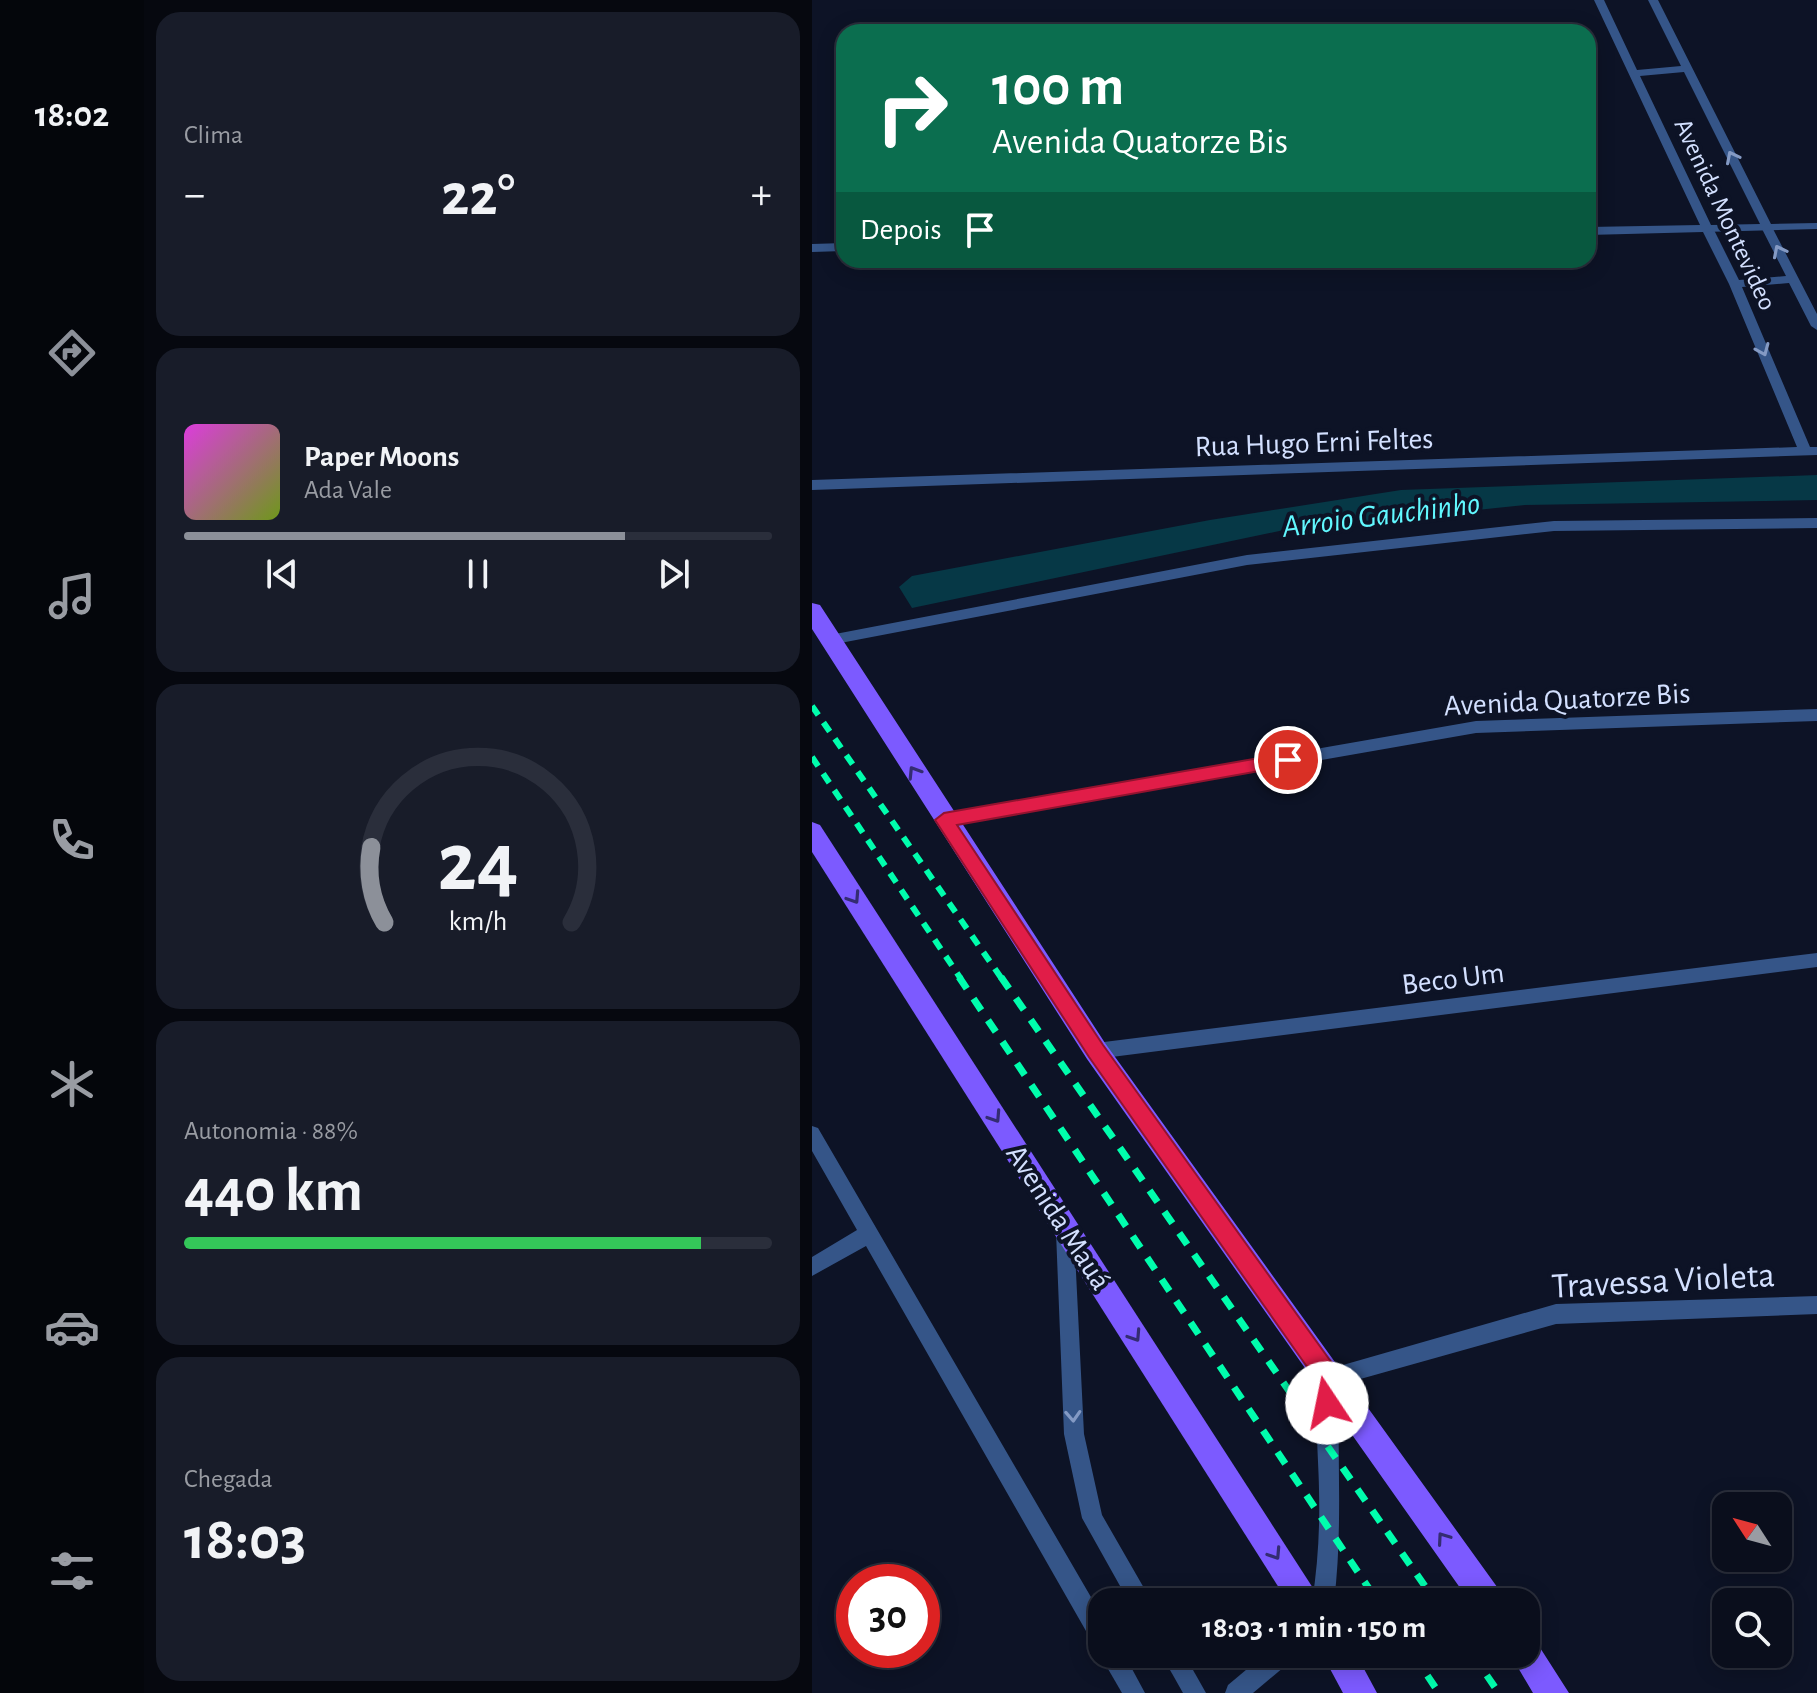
<!DOCTYPE html>
<html lang="pt">
<head>
<meta charset="utf-8">
<style>
  :root { --surface:#0a0e1c; --page:#181c29; --text:#f1f3f6; --muted:#999ca3; --line:#2a2e3b; --accent:#8c9099 }
  body { margin:0; font-family:"Alegreya Sans",sans-serif; background:var(--page); color:var(--text); height:100vh; display:flex; flex-direction:column; font-size:30px; white-space:nowrap }
  * { box-sizing:border-box; margin:0 }
  p { font-size:26px; color:var(--muted) }
  .icon { flex:none; width:44px; height:44px; fill:none; stroke:currentColor; stroke-width:2; stroke-linecap:round; stroke-linejoin:round }
  .map { position:relative; flex:1; overflow:hidden }
  .details { display:flex; flex-direction:column; gap:12px; padding:12px; background:#06080f; width:668px }
  .details>* { flex:none }
  .hud { position:absolute; left:24px; top:24px; width:760px; height:244px; border-radius:24px; box-shadow:0 4px 20px #0003,0 0 0 2px var(--line); background:#0b6e4f; color:#fff; overflow:hidden }
  .needle { width:52px; rotate:306deg }
  .controls { position:absolute; left:900px; top:1492px; display:grid; gap:16px }
  .controls a { display:grid; place-items:center; width:80px; height:80px; border-radius:16px; background:var(--surface); box-shadow:0 4px 20px #0003,0 0 0 2px var(--line); font-size:40px }
  .speed { position:absolute; left:24px; top:1564px; display:flex; gap:16px; font-size:40px; font-weight:700; text-align:center }
  .speed>* { display:grid; place-content:center; width:104px; height:104px; border-radius:50%; background:var(--surface); box-shadow:0 4px 20px #0003,0 0 0 2px var(--line); line-height:1 }
  .speed .limit { border:12px solid #d22; background:#fff; color:#111 }
  .pin { position:absolute; display:grid; place-items:center; width:68px; height:68px; color:#fff; margin:-34px; border:4px solid #fff; border-radius:50%; box-shadow:0 2px 8px #0007 }
  .me { position:absolute; width:88px; margin:-44px; rotate:349deg; stroke-linejoin:round; filter:drop-shadow(0 0 6px #0008) }
  .turn { display:flex; align-items:center; gap:28px; height:168px; padding:0 24px; font-size:36px }
  .turn .icon { width:104px; height:104px; stroke-width:2.5 }
  .turn b { display:block; font-size:56px; line-height:68px }
  .then { display:flex; align-items:center; height:76px; padding:0 24px; background:#0003; gap:16px; font-size:30px }
  .big { font-size:60px; font-weight:700; line-height:1.1 }
  .details .card { flex:1; display:flex; flex-direction:column; justify-content:center; gap:12px; min-width:0; padding:0 28px; border-radius:24px; background:var(--page) }
  .details .dial { align-items:center; gap:0 }
  .dial svg { height:208px; overflow:visible; fill:none; stroke:var(--line); stroke-width:7; stroke-linecap:round; text-anchor:middle }
  .dial text { fill:var(--text); stroke:none }
  .song { display:flex; align-items:center; gap:24px }
  .cover { width:96px; height:96px; border-radius:12px; background:linear-gradient(135deg,hsl(300 70% 55%),hsl(80 70% 35%)) }
  .played { height:8px; border-radius:4px; background:linear-gradient(90deg,var(--accent) 75%,var(--line) 75%) }
  .keys { display:flex; justify-content:space-around; direction:ltr }
  .heat { display:flex; justify-content:space-between; align-items:center; font-size:44px; direction:ltr }
  .charge { height:12px; border-radius:6px; background:linear-gradient(90deg,#34c759 88%,var(--line) 0) }
  .trip { position:absolute; left:276px; top:1588px; width:452px; height:80px; border-radius:24px; background:var(--surface); box-shadow:0 4px 20px #0003,0 0 0 2px var(--line); font-weight:700; line-height:80px; text-align:center }
  main { display:flex; flex:1; min-height:0 }
  .tabs { display:flex; flex-direction:column; width:144px; justify-content:space-around; align-items:center; background:#04060b; color:var(--muted) }
  .tabs .icon { width:56px; height:56px }
  .tabs .active { color:var(--accent) }
  .tabs b { font-size:36px; color:var(--text) }
  .map>svg:first-child { display:block }
</style>
</head>
<body>
<main>
<nav class="tabs">
<b>18:02</b>
<svg class="icon active" aria-label="directions" viewBox="0 0 24 24"><path d="M12 3l9 9-9 9-9-9zM9 14v-3h6M13 9l2 2-2 2"/></svg>
<svg class="icon" aria-label="music" viewBox="0 0 24 24"><path d="M9 18V5l10-2v13"/><circle cx="6" cy="18" r="3"/><circle cx="16" cy="16" r="3"/></svg>
<svg class="icon" aria-label="phone" viewBox="0 0 24 24"><path d="M5 4h4l2 5-3 2q2 4 5 5l2-3 5 2v4C11 20 4 13 5 4z"/></svg>
<svg class="icon" aria-label="climate" viewBox="0 0 24 24"><path d="M12 3v18M4 7l16 10M4 17L20 7"/></svg>
<svg class="icon" aria-label="car" viewBox="0 0 24 24"><path d="M5 17H2v-5l4-1 3-4h7l3 4 3 1v5h-3M9 17h6M6 11h13"/><circle cx="7" cy="17" r="2"/><circle cx="17" cy="17" r="2"/></svg>
<svg class="icon" aria-label="filters" viewBox="0 0 24 24"><path d="M4 7h16M4 17h16"/><circle cx="9" cy="7" r="2"/><circle cx="15" cy="17" r="2"/></svg>
</nav>
<section class="details">
<div class="card"><p>Clima</p>
<div class="heat"><a>−</a><b class="big">22°</b><a>+</a></div>
</div>
<div class="card">
<div class="song"><i class="cover"></i><div><b>Paper Moons</b><p>Ada Vale</p></div></div>
<div class="played"></div>
<div class="keys"><svg class="icon" aria-label="previous" viewBox="0 0 24 24"><path d="M18 5L8 12l10 7zM5 5v14"/></svg><svg class="icon" aria-label="pause" viewBox="0 0 24 24"><path d="M8 5v14M16 5v14"/></svg><svg class="icon" aria-label="next" viewBox="0 0 24 24"><path d="M6 5l10 7-10 7zM19 5v14"/></svg></div>
</div>
<div class="card dial"><svg viewBox="0 0 100 80">
<path d="M14 69A42 42 0 1 1 86 69"/>
<path d="M14 69A42 42 0 0 1 9 40" stroke="#8c9099"/>
<text x="50" y="56" font-size="32" font-weight="700">24</text>
<text x="50" y="72" font-size="11">km/h</text>
</svg></div>
<div class="card"><p>Autonomia · 88%</p><b class="big">440 km</b><div class="charge"></div></div>
<div class="card"><p>Chegada</p><b class="big">18:03</b></div>
</section>
<div class="map">
<svg width="1005" height="1693" viewBox="0 0 1005 1693">
  <rect width="100%" height="100%" fill="#0d1326"/>
  <path fill="#063846" d="M1005,475V500L713,505L472,530L100,608L87,587L100,576L398,520L589,490Z"/>
  <g fill="none" stroke-linecap="round" stroke-linejoin="round">
    <g fill="#355588" fill-rule="evenodd">
      <path d="M895,224L901,228L927,280L974,276L949,227L959,225L1005,314V330L999,326L977,283L930,287L998,447H1005V455L0,490V480L985,447L917,284L889,228Z"/>
      <path d="M1005,518V528L742,531L435,565L18,645L11,640L18,635L435,555L742,521Z"/>
      <path d="M1005,709V721L664,733L132,826L126,825L124,820L126,815L132,814L664,721Z"/>
      <path d="M1005,953V967L284,1059L278,1056L275,1051L278,1046L284,1043Z"/>
      <path d="M0,1126L6,1128L290,1616V1648L282,1645L54,1246L0,1276V1257L45,1230L0,1151Z"/>
      <path d="M253,1223L260,1226L262,1232L272,1434L290,1515L340,1602H317L270,1518L252,1434L244,1232L246,1226Z"/>
      <path d="M1005,1296V1314L744,1324L527,1385C525,1458 531,1530 522,1602H500C506,1565 508,1527 507,1490C507,1460 500,1396 510,1371L744,1304Z"/>
      <path d="M290,1652L312,1654L333,1693H310L292,1662Z"/>
      <path d="M349,1654H372L394,1693H371Z"/>
      <path d="M453,1654H481L478,1662L441,1693H413L416,1685Z"/>
    </g>
    <g fill="#355588" fill-rule="evenodd">
      <path d="M782,0H792L825,70L869,66L836,0H846L959,224L1005,223V229L776,235V227L888,225ZM872,72L948,224L899,225L828,76Z"/>
      <path d="M32,243V251L0,252V244Z"/>
    </g>
    <g fill="#7c5aff" fill-rule="evenodd">
      <path d="M0,603L8,605L293,1043L688,1591L693,1602H658L275,1059L0,629Z"/>
      <path d="M0,822L8,825L510,1602H476L0,852Z"/>
      <path d="M714,1638L725,1643L757,1693H721L698,1654H714Z"/>
      <path d="M510,1654H544L565,1693H531Z"/>
    </g>
    <g stroke="#00fead" stroke-width="6" stroke-dasharray="11 9" stroke-linecap="butt">
      <path d="M0,706L190,979"/>
      <path d="M0,757L149,979"/>
    </g>
    <g stroke="#00fead" stroke-width="7" stroke-dasharray="14 12" stroke-linecap="butt">
      <path d="M147,977L566,1602"/>
      <path d="M189,977L624,1602"/>
      <path d="M601,1654L627,1693"/>
      <path d="M660,1654L687,1693"/>
    </g>
  </g>
  <defs><path id="oneway-chevron" d="M-2-3.5L2.5 0L-2 3.5" fill="none" stroke-width="1.6" stroke-linecap="round" stroke-linejoin="round" transform="scale(2)"/></defs>
  <g stroke="#849ac4">
    <use href="#oneway-chevron" transform="translate(920 157) rotate(-117)"/>
    <use href="#oneway-chevron" transform="translate(967 251) rotate(-117)"/>
    <use href="#oneway-chevron" transform="translate(951 350) rotate(67)"/>
    <use href="#oneway-chevron" transform="translate(261 1416) rotate(87)"/>
  </g>
  <g stroke="#342c72">
    <use href="#oneway-chevron" transform="translate(102 772) rotate(-122)"/>
    <use href="#oneway-chevron" transform="translate(42 898) rotate(57)"/>
    <use href="#oneway-chevron" transform="translate(183 1117) rotate(57)"/>
    <use href="#oneway-chevron" transform="translate(323 1336) rotate(57)"/>
    <use href="#oneway-chevron" transform="translate(631 1538) rotate(-125)"/>
    <use href="#oneway-chevron" transform="translate(463 1554) rotate(57)"/>
  </g>
  <path fill="#e11d48" stroke="#92132f" stroke-width="2" d="M476,753L485,760L476,766L145,825L291,1045L525,1370C530,1382 529,1399 523,1411L515,1415L507,1411L504,1403L505,1381L277,1057L123,820L132,813Z"/>
  <g text-anchor="middle" stroke-width="8" stroke-linejoin="round" paint-order="stroke">
    <g font-size="26" fill="#d3e0ff" stroke="#0d1326">
      <text transform="translate(914 214) rotate(65)" y="9">Avenida Montevideo</text>
    </g>
    <g font-size="30" fill="#d3e0ff" stroke="#0d1326">
      <text transform="translate(502 442) rotate(-2)" y="10">Rua Hugo Erni Feltes</text>
      <text transform="translate(755 699) rotate(-3)" y="10">Avenida Quatorze Bis</text>
      <text transform="translate(641 978) rotate(-7)" y="10">Beco Um</text>
      <text transform="translate(247 1217) rotate(57)" y="10">Avenida Mauá</text>
    </g>
    <g font-size="32" font-style="italic" fill="#61f8ff" stroke="#0d1326">
      <text transform="translate(569 514) rotate(-7)" y="11">Arroio Gauchinho</text>
    </g>
    <g font-size="36" fill="#d3e0ff" stroke="#0d1326">
      <text transform="translate(851 1279) rotate(-3)" y="13">Travessa Violeta</text>
    </g>
  </g>
</svg>
<div class="controls">
<a><svg class="needle" viewBox="-14 -14 28 28"><path d="M0-13l5 13h-10z" fill="#e53935"/><path d="M0 13l5-13h-10z" fill="#999ca3"/></svg></a>
<a><svg class="icon" aria-label="search" viewBox="0 0 24 24"><circle cx="10" cy="10" r="6"/><path d="M15 15l6 6"/></svg></a>
</div>
<div class="speed"><div class="limit">30</div></div>
<div class="pin" style="left:476px;top:760px;background:#d93025"><svg class="icon" aria-label="arrive" viewBox="0 0 24 24"><path d="M6 21V4h12l-3 4 3 4H6"/></svg></div>
<svg class="me" style="left:515px;top:1403px" viewBox="-20 -20 40 40"><circle r="19" fill="#fff"/><path d="M0-13L10 11 0 6-10 11z" fill="#e11d48"/></svg>
<div class="trip">18:03 · 1 min · 150 m</div>
<div class="hud">
<div class="turn"><svg class="icon" aria-label="right" viewBox="0 0 24 24"><path d="M7 20v-9h11M14 6l5 5-5 5"/></svg><div><b>100 m</b>Avenida Quatorze Bis</div></div>
<div class="then">Depois<svg class="icon" aria-label="arrive" viewBox="0 0 24 24"><path d="M6 21V4h12l-3 4 3 4H6"/></svg></div>
</div>
</div>
</main>
</body>
</html>
